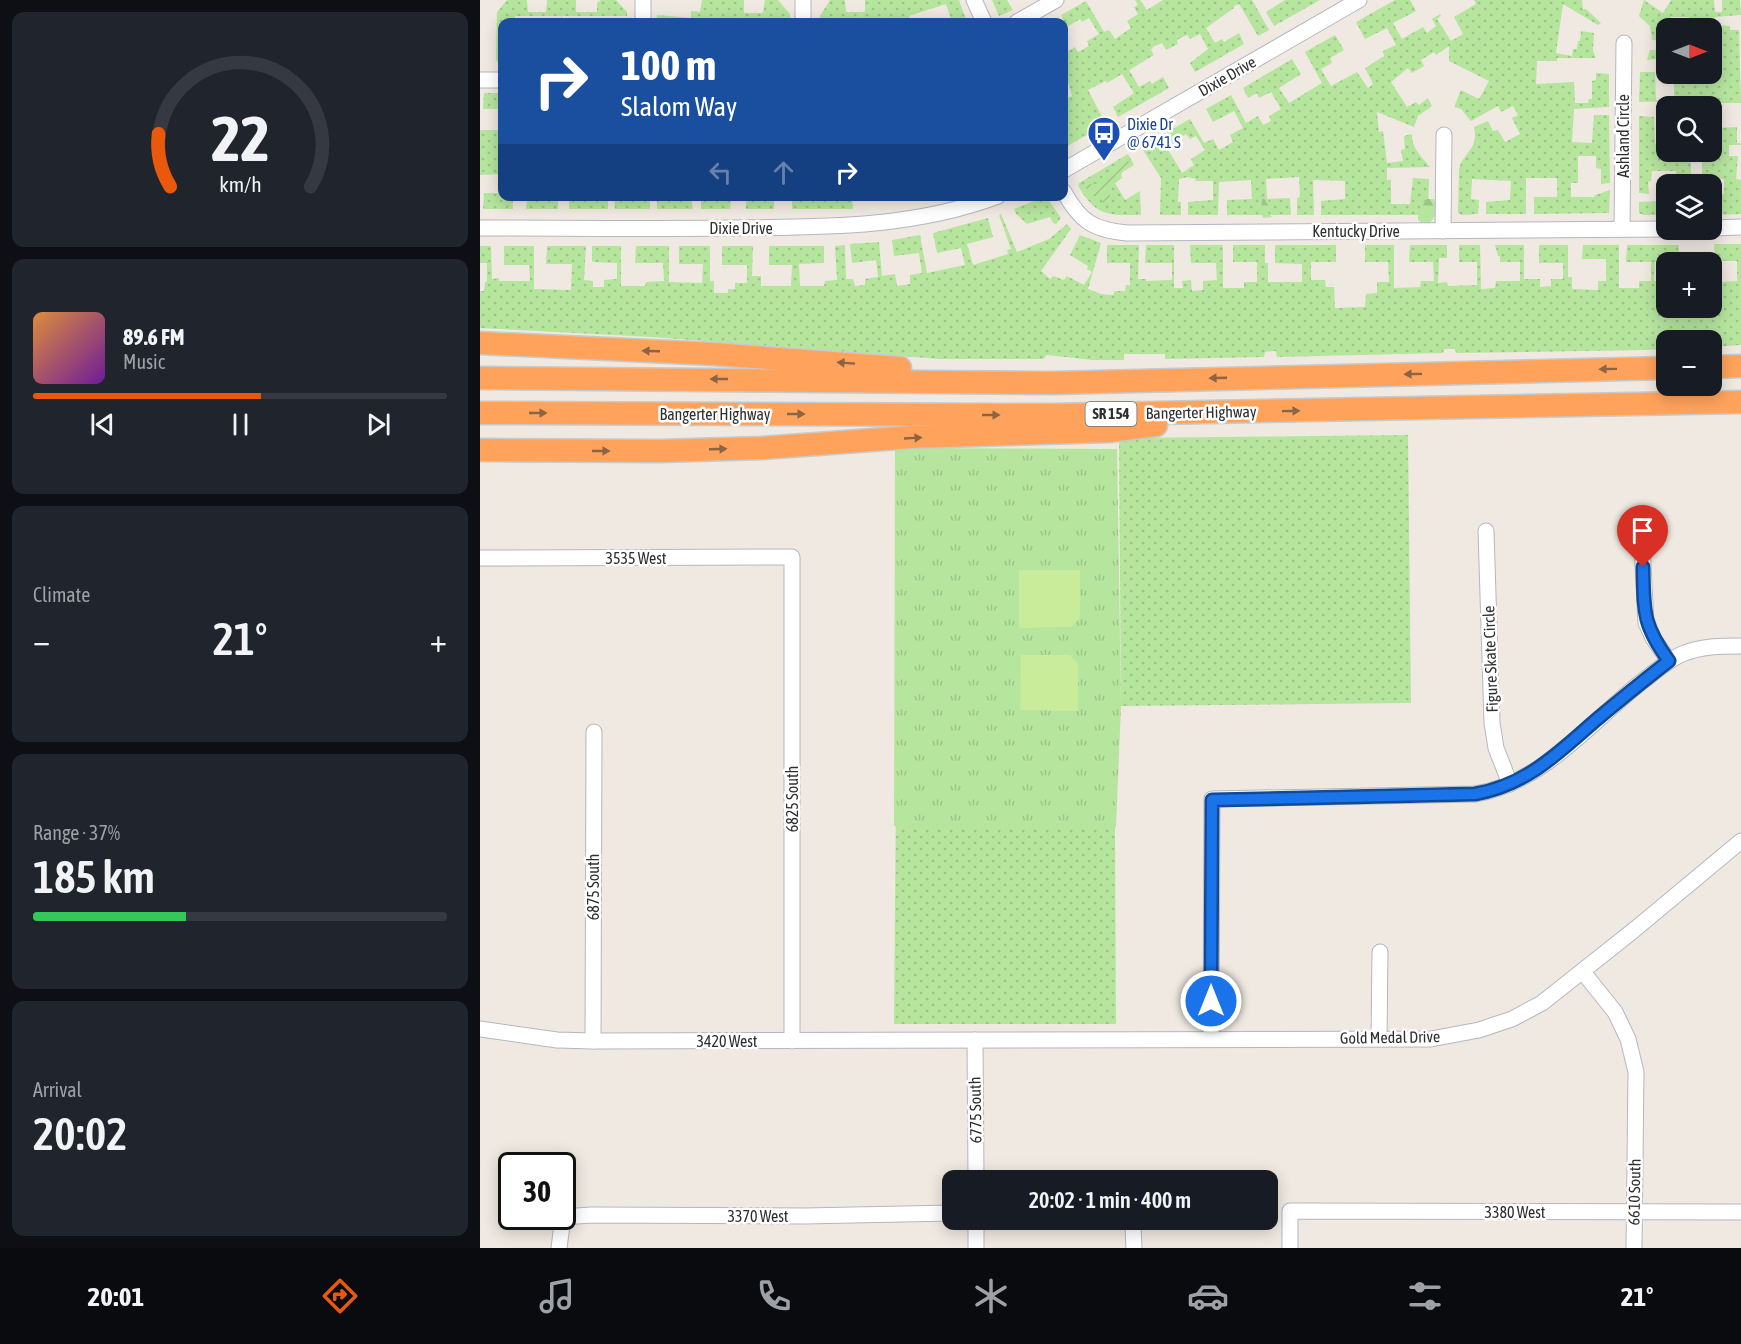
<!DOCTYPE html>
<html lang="en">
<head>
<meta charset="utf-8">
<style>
  :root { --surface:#171b24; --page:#20242c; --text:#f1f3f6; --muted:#9ea1a6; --line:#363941; --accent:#ea580c }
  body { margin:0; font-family:"Asap Condensed",sans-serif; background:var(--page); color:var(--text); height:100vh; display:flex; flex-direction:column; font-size:22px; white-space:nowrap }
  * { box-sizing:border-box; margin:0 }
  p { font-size:20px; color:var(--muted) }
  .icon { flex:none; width:33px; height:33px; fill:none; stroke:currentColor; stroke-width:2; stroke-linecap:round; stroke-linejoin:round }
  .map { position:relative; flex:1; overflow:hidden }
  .details { display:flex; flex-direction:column; gap:12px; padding:12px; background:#0d0f14; width:480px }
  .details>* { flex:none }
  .hud { position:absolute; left:18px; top:18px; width:570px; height:183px; border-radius:12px; box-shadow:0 3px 15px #0003; background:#1a4fa0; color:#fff; overflow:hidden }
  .needle { width:39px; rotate:90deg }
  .tools { position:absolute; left:1176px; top:18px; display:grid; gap:12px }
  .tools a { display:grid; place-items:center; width:66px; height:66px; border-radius:12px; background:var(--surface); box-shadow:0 3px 15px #0003; font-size:30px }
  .speed { position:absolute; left:18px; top:1152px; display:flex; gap:12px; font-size:30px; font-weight:700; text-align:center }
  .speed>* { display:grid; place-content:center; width:78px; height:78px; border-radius:50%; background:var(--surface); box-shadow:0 3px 15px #0003; line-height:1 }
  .speed .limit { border:3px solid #111; border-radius:9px; background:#fff; color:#111 }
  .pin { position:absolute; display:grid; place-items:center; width:51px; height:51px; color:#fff; margin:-62px -26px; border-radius:50% 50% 50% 0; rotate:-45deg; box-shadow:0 0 6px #0007 }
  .pin .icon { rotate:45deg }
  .me { position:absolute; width:66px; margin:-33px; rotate:0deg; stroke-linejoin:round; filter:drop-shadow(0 0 4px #0008) }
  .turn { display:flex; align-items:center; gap:21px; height:126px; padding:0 24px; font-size:27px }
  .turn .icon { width:78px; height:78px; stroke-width:2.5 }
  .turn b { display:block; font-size:42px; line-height:51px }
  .lanes { display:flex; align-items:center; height:57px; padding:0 24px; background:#0003; justify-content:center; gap:30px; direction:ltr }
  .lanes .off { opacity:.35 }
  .big { font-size:45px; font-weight:600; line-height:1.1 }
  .details .tile { flex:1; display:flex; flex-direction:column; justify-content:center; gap:9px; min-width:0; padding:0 21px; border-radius:12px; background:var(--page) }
  .details .dial { align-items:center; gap:0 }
  .dial svg { height:156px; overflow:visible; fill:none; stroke:var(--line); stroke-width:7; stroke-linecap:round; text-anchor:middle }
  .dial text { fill:var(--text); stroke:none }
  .song { display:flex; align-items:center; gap:18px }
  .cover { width:72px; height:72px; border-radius:9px; background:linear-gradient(135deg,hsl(30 70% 55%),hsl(280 70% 35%)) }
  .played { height:6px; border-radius:3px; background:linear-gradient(90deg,var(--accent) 55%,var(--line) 55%) }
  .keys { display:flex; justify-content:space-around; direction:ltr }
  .heat { display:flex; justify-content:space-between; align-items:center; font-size:33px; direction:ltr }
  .charge { height:9px; border-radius:4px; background:linear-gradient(90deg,#34c759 37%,var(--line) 0) }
  .trip { position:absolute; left:462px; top:1170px; width:336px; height:60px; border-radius:12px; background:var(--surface); box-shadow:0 3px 15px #0003; font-weight:600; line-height:60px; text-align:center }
  .tab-bar { display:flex; height:96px; justify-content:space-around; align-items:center; background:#090b0e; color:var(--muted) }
  .tab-bar .icon { width:42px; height:42px }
  .tab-bar .selected { color:var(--accent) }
  .tab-bar b { font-size:27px; color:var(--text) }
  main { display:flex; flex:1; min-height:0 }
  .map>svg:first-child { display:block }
</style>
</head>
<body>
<main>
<section class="details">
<div class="tile dial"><svg viewBox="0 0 100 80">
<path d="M14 69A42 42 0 1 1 86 69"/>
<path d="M14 69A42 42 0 0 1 8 42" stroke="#ea580c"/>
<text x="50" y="56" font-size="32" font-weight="700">22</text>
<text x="50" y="72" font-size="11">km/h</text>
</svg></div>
<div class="tile">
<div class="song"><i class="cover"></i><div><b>89.6 FM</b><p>Music</p></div></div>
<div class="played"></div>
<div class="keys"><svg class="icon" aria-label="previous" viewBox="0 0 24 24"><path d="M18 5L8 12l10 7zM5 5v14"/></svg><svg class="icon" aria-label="pause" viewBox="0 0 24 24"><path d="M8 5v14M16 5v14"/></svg><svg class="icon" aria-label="next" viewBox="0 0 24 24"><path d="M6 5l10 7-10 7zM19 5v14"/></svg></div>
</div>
<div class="tile"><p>Climate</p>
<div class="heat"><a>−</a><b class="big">21°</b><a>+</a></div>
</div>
<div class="tile"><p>Range · 37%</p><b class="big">185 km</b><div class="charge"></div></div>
<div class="tile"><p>Arrival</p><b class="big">20:02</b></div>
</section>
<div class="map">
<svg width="1261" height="1248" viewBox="0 0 1261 1248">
  <defs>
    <pattern id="grass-dots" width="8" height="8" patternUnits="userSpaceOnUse" patternTransform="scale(1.5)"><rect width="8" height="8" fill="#b6e59e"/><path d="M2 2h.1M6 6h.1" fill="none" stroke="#9dc588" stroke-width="1.8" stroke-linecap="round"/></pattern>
    <pattern id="forest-firs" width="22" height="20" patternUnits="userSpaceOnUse" patternTransform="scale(1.5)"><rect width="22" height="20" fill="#b6e59e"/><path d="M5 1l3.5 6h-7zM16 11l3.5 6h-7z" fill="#9dc588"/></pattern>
    <pattern id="park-tufts" width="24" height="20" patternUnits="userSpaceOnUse" patternTransform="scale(1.5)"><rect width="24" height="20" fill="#b6e59e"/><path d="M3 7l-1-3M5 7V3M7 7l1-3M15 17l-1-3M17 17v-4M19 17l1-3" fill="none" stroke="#9dc588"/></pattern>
    <pattern id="garden-furrows" width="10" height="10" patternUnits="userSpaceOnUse" patternTransform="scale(1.5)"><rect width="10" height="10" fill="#b6e59e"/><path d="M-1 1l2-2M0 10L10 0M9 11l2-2" fill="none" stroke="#9dc588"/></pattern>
  </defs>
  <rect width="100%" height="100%" fill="#efe9e1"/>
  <g fill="url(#grass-dots)">
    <path d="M27,0H47L48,12H66L67,0H96V12H117V3L121,0H136L147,12V16H82V22L81,16H35V22H22V63H19L16,60L17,12Z"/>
    <path d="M222,0H264V13H283L285,0H298L310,14V22H176L177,15L211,18V11L220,12Z"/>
    <path d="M350,0H365L366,12H385V0H479L487,22H471H472L466,4L429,16L431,22H339L340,16Z"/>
    <path d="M512,0H527L533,10L519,16Z"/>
    <path d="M655,0H660L667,10L683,0H772L789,30L778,36L759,4L754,6V8L726,28L735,43L742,39L744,42L759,33L764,44L715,72L710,63L728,49L720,34L710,39L707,35L697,40L698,44L686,50L682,43L673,47L671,50L674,55L649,70L659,87L670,81L672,84L683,77L689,88L638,117L633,107L654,93L642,74L627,83L626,81L608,90L626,124L584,148V99L592,96L588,82L584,84V51L585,53L595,47L598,52L609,46L607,41L619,34L609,18L602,22L600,19L587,27L581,15L606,1L624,32L629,30L635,39L651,28L647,21L658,14L654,7L658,5Z"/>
    <path d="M805,0H840L794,26L786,12Z"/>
    <path d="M915,0H930L936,11L913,23L922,39L943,27L947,33L956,26L952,19L960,14L961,16L957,19L971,41L983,34L974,17L996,4L994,0H1102L1103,9H1106L1121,23L1118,25L1083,4L1076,53L1092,56L1093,49H1097L1098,41H1100L1101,31L1114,33L1113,51L1116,58H1077V61H1057L1056,84L1094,82L1095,103H1108L1109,99H1112V81L1116,80V73L1129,74V107L1094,109L1092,142L1112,143L1114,115H1129L1130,183L1121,184V169L1116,168V156H1098V183H1091V197H1114L1115,195L1130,190L1129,213L1054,214V197H1077V178H1046V214H1006V202L1030,200L1031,181L992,179L991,199L999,200L998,214L981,215L978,213L979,169C983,152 999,150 994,127L1008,121L1013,131L1018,130L1025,142L1040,134L1032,118L1038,115L1033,106L1021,112L1018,106L991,121L981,109L974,107L981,90L999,99L1009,81L969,61V46L956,55L954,52L941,60L944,66L932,73L928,68L911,82L927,107L936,102L939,105L948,98L952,106L938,116L934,127L897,112L899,132L903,131L907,163L923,161L921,150L925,149L924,136L932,134C931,148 942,157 950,167L907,168V180H911V204H930L933,178L949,179L948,215H841V201L865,199V181L833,180L834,215H817V198L820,197L819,177L786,179L787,199L810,198L811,215H747V200L772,199L771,180L739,182L738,215H708V202L733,200V181H715L716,179L708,177L699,179L698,202H701V215H680L681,178L661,147L680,136L702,173L714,165L711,159L725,150L716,136L710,139L706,134L699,139L702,144L695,148L687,132L710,119L724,143L733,139L739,150L753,142L750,135L763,128L754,111L733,122L726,109L751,95L766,123L778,116L783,125L791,121L789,116L801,109L791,92L779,98L777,93L768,98L763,88L812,59L821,74L799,88L809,103L842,83L825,52L855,35L864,50L850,58L852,63L841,69L851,86L877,72L888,88L893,84L885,68L904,56L903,51L916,45L907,28L885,39L876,22Z"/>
    <path d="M1164,0L1183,13L1191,0H1234L1235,12H1242V0H1260L1261,15L1235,17V25L1250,26V30H1259L1261,103H1236V128L1257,127V143H1261V145H1249V156H1258L1256,179L1261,180V214L1232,215V194H1244V179L1222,178V162H1211V184H1197L1196,171H1172L1171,181L1168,182L1169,194L1159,193V116L1174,117L1175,144H1186V152H1232V106H1199V101L1159,102L1160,72H1175L1176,100L1194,99V74H1232V28H1210L1209,17H1191V28H1186V41L1172,40L1170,26L1159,16Z"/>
    <path d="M1170,50H1186V58L1167,60Z"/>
    <path d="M4,93H22V109H3Z"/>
    <path d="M0,130H22V174L0,175Z"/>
    <path d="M648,154L654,165L641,173L642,178L635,183L645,200L660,191L661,215C627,215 617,217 598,186L599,183Z"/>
    <path d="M4,193H22V196L33,197V209H3Z"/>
    <path d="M566,196L581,218L576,224L573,223L570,217L547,224L536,214L534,209Z"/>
    <path d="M47,197H78V209H46Z"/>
    <rect x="89" y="197" width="39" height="12"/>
    <path d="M134,197H170V209H135Z"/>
    <path d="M201,197H211L213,209H177V198Z"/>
    <path d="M221,197H251L250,209H221Z"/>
    <rect x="266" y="197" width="28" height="12"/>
    <path d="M312,197H372L373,209H312Z"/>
    <path d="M1186,201V215H1163L1159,213V202Z"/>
    <path d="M521,214L537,252L569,239L587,224L591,229L561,271L570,279L573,276L584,280L587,276L604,285L612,272L607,269L608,266L590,255L600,235L621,243L608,289L621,294L633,295L635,291H645L646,285H650V263H627V245H659L658,279H666V281L692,280V263H665L666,245H694V288H703L702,281L711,280L712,291L723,290V281L737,280L736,263H711L710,245H743V288H764V282H777V262H753V245H785V263H788V282H822V264L795,263V245H856V262H831V280H845L846,287H854L855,308L885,307L886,294L897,293V282H909L908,262H885V245H914V288L940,287L941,281H954L953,262H929L930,245H967V258H959L958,283L967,282L968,286L997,285V262H979V245H1000L1001,289L1015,288L1016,281H1040V262H1020V256H1018L1015,245H1044V279H1060V287L1071,286V279H1083V263H1059V245H1088V277H1092V289L1118,290V281H1126V259H1102L1103,245H1139V288H1159V281H1171V262H1146L1147,245H1199L1198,261L1175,262L1174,281H1186V308H1232V289H1240V282L1257,281V261H1235L1234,244H1261V345L1232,347V340H1186V349L1163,350L976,353L975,349H964L963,353L797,357L796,351L785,352L784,357L685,359V354H644V360H613L567,355L563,359H460L171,337L0,328V291H4L5,282H7V263H0V246H11L12,279L19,278V281H50L49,265H24V246H54V289L91,290L92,264H66L67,246H106L104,280L113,281V287H124V280L137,279V263L112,262V246H141V286H165L166,282L184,281L183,263H155L156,246H189V282L222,283L223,264H199V246H230V281H234V293H248V289H255V283H267V265H242V246H273L272,276H281V286H311L312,265H289V246H344V263L319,264L320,286H344L345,281L357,280L355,246L365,245L366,279H373L375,286L385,285V279L398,277L396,260L372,263L370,244L399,242L402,276L415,274L417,286L430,284V275L442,273L439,253L414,256L412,240L440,235L447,273L485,265L481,248L457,253L453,233L508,218L513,237L487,244L493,265L528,254L527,250L531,249L519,215Z"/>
    <path d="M928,435L931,703L641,706L639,438Z"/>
    <path d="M633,449L636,1024H414L419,452Z"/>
  </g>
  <g fill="url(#forest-firs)">
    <path d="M786,198L789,201V208L785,210L792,217L783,218L781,211L782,199Z"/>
    <path d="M947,199H954C961,214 956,213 949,225L944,224L938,220C938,210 939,205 947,199Z"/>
  </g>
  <path fill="url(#park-tufts)" d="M415,448L637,449L641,706L636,827L414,826Z"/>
  <path fill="url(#garden-furrows)" d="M648,160L650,166L643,171L637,182L631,183L628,186L631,202L629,205L623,204L622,197L611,194L605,187L610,184H616L621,182L622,177H632L631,170L643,161Z"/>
  <g fill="#c9ec9a">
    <path d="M539,570H600V618L591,627L539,628Z"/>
    <path d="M541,655H590L598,663V711L540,710Z"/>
  </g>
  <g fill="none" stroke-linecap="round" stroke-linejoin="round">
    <g stroke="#b4b7c1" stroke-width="17">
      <g id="minor">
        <path d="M163,0V22"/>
        <path d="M323,0V22"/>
        <path d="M494,0L504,22"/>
        <path d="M537,22L576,0"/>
        <path d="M0,80H22"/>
        <path d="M584,170L879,0"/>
        <path d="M584,192C600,221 613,230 647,233L1186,229"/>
        <path d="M0,228C82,228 165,229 247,228C339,227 430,229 518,196"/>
        <path d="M1232,228L1261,227"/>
        <path d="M1142,229L1144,43"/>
        <path d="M963,231L964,135"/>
        <path d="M1161,526L1166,623L1173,638L1189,661"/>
        <path d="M1006,531L1012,723L1016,748L1030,784"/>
        <path d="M0,558L312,557V1041"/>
        <path d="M1103,972L1135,1012L1148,1039L1156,1072L1154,1248"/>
        <path d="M0,1029L77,1040L113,1041L951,1039L999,1030L1032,1019L1062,1003L1154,930L1261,841"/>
        <path d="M731,1038L732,799L995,794C1064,783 1111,721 1164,680C1176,671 1188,660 1202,654C1221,646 1241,646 1261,646"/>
        <path d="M899,1038L900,952"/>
        <path d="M495,1040L496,1180"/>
        <path d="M113,1041L114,732"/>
        <path d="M650,1220L653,1226L654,1248"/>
        <path d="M79,1248L83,1217L111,1215L324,1216L472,1213"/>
        <path d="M496,1248V1220"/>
        <path d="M810,1248V1211L1261,1212"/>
      </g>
    </g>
    <g stroke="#c9c9c9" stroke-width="25">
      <g id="highway">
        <path d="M0,343L233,354L420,368"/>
        <path d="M1232,367L1261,366"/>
        <path d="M0,378L573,383L1186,368"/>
        <path d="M0,413L570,415L1261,402"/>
        <path d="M0,450L180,451L282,448L432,437L629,431L676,425"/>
      </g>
    </g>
    <use href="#minor" stroke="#fff" stroke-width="15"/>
    <use href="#highway" stroke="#ffa35c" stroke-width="22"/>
  </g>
  <defs><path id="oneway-solid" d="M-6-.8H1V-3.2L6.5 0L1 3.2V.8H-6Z" transform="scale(1.5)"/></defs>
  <g fill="#8c6343">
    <use href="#oneway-solid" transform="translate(171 351) rotate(-178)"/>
    <use href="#oneway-solid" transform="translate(366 363) rotate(-176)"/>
    <use href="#oneway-solid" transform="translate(1128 369) rotate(179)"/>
    <use href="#oneway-solid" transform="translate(933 374) rotate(179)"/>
    <use href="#oneway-solid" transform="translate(738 378) rotate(178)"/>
    <use href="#oneway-solid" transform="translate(239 379) rotate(-180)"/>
    <use href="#oneway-solid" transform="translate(811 411) rotate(-1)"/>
    <use href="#oneway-solid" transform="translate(58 413)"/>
    <use href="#oneway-solid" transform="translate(316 414)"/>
    <use href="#oneway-solid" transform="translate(511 415)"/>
    <use href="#oneway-solid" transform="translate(433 438) rotate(-3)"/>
    <use href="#oneway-solid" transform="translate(238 449) rotate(-2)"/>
    <use href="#oneway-solid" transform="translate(121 451)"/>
  </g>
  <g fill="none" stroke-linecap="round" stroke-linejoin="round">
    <g stroke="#114b97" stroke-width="15">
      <path id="route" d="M731,1001L732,800L995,794C1047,785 1078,753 1116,720C1140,700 1164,680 1189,661C1162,624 1164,611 1163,567"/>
    </g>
    <use href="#route" stroke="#1a73e8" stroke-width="10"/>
  </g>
  <defs>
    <g id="bus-pin" transform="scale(1.725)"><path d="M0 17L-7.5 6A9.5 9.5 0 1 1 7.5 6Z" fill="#1a4fb4" stroke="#fff"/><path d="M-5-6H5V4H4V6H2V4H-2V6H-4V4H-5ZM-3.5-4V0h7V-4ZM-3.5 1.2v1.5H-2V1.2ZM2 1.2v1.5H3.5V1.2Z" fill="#fff"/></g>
  </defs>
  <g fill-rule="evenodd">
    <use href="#bus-pin" x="624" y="133"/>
  </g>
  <g text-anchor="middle" stroke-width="5" stroke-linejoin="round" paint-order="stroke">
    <rect fill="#fff" stroke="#6d6d6d" stroke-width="1.5" x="605.5" y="402" width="51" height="24" rx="4.5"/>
    <g font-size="15" font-weight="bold" fill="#2e2e2e">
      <text x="631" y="419">SR 154</text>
    </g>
    <g font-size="16" fill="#2e2e2e" stroke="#fff">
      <text transform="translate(747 76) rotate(-30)" y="6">Dixie Drive</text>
      <text transform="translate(1143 136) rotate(-90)" y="6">Ashland Circle</text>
      <text x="261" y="234">Dixie Drive</text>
      <text x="876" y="237">Kentucky Drive</text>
      <text transform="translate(721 412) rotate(-1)" y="6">Bangerter Highway</text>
      <text x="235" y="420">Bangerter Highway</text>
      <text x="156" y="564">3535 West</text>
      <text transform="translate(1010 659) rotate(-92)" y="6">Figure Skate Circle</text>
      <text transform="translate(312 799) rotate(-90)" y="6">6825 South</text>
      <text transform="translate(113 887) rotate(-90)" y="6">6875 South</text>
      <text transform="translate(910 1037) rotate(-1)" y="6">Gold Medal Drive</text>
      <text x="247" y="1047">3420 West</text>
      <text transform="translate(495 1110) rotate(-91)" y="6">6775 South</text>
      <text transform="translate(1154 1192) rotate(-89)" y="6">6610 South</text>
      <text x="1035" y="1218">3380 West</text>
      <text x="278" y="1222">3370 West</text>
    </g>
    <g font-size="16" fill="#164399" stroke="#fff" text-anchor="start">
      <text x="647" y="130">Dixie Dr<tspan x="647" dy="18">@ 6741 S</tspan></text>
    </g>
  </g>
</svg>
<div class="tools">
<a><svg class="needle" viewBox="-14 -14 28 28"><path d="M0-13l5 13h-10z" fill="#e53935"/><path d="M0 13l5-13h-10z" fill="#9ea1a6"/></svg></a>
<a><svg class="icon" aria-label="search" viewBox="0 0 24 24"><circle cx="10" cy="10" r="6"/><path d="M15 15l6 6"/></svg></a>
<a><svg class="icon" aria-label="layers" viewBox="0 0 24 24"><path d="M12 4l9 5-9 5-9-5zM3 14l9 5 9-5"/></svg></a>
<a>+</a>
<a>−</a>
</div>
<div class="speed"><div class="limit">30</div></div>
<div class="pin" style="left:1163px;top:567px;background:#d93025"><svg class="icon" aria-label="arrive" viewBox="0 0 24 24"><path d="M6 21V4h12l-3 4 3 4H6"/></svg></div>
<svg class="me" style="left:731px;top:1001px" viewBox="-20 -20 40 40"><circle r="17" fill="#1a73e8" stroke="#fff" stroke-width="3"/><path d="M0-11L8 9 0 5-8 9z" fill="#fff"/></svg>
<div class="trip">20:02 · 1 min · 400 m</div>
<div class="hud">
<div class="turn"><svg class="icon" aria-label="right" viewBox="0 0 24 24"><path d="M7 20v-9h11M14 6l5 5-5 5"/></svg><div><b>100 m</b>Slalom Way</div></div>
<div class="lanes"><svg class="icon off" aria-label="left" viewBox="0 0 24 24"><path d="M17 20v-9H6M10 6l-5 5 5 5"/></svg><svg class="icon off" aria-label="ahead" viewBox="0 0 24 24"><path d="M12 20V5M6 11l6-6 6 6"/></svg><svg class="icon" aria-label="right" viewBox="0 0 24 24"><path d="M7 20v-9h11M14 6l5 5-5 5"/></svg></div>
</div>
</div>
</main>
<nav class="tab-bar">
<b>20:01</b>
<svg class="icon selected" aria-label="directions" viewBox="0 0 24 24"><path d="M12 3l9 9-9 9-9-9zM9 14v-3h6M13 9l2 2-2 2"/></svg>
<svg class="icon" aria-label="music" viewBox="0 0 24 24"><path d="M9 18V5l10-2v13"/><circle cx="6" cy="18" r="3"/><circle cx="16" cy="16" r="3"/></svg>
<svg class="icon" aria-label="phone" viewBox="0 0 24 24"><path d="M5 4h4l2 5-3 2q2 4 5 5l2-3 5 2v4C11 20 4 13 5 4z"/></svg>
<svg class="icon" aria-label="climate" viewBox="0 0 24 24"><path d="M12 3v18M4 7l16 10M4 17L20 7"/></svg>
<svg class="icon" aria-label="car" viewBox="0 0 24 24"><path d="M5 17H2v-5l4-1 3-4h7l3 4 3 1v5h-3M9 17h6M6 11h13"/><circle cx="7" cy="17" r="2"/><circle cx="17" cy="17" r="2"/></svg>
<svg class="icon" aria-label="filters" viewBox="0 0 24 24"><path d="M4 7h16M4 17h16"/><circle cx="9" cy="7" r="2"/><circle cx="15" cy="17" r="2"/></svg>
<b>21°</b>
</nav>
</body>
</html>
